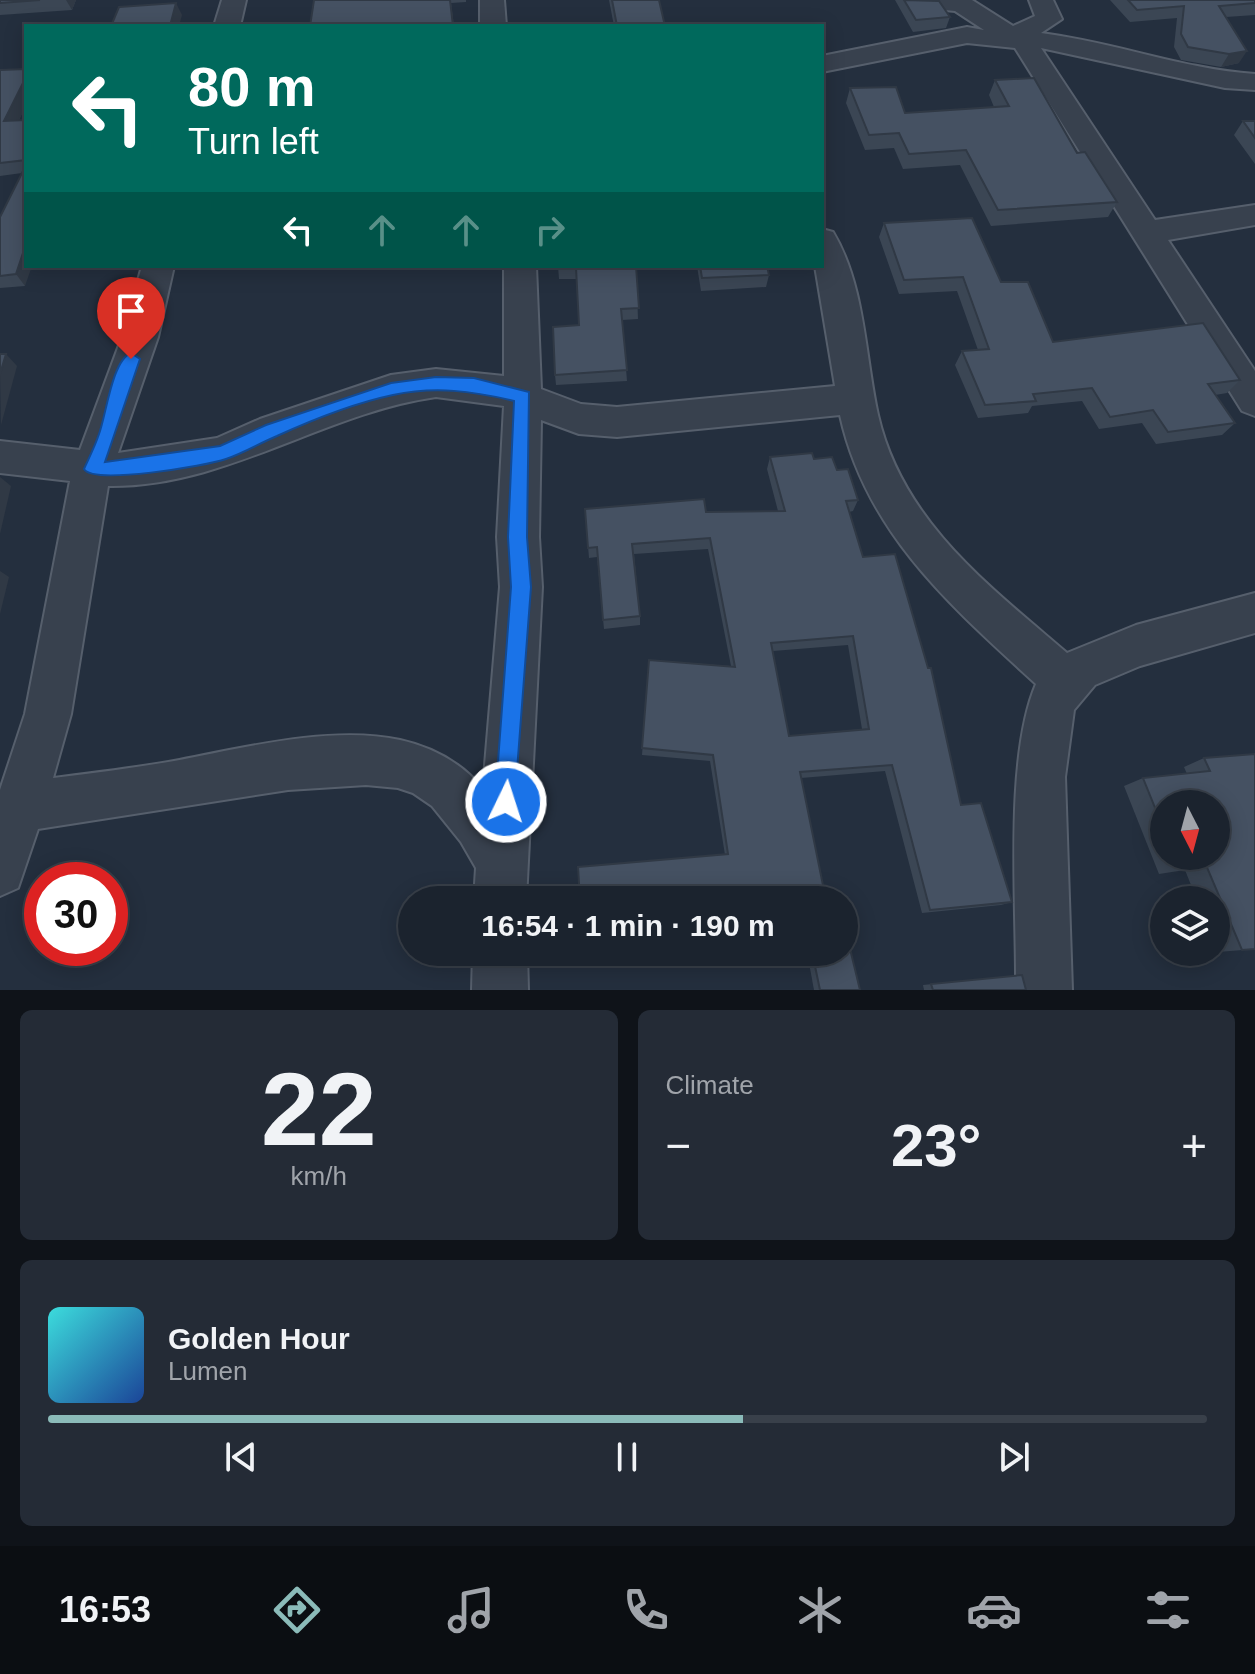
<!DOCTYPE html>
<html lang="en">
<head>
<meta charset="utf-8">
<style>
  :root { --surface:#1b232e; --page:#242b36; --text:#f1f3f6; --muted:#a0a4aa; --line:#39404a; --accent:#8bbbb9 }
  body { margin:0; font-family:Arial,sans-serif; background:var(--page); color:var(--text); height:100vh; display:flex; flex-direction:column; font-size:30px; white-space:nowrap }
  * { box-sizing:border-box; margin:0 }
  p { font-size:26px; color:var(--muted) }
  .icon { flex:none; width:44px; height:44px; fill:none; stroke:currentColor; stroke-width:2; stroke-linecap:round; stroke-linejoin:round }
  .map { position:relative; height:990px; overflow:hidden }
  .side { display:flex; flex-direction:column; gap:20px; padding:20px; background:#0f1319; flex:1 }
  .side>* { flex:none }
  .hud { position:absolute; left:24px; top:24px; width:800px; height:244px; border-radius:0px; box-shadow:0 4px 20px #0003,0 0 0 2px var(--line); background:#00695c; color:#fff; overflow:hidden }
  .needle { width:52px; rotate:174deg }
  .controls { position:absolute; left:1150px; top:790px; display:grid; gap:16px }
  .controls a { display:grid; place-items:center; width:80px; height:80px; border-radius:50%; background:var(--surface); box-shadow:0 4px 20px #0003,0 0 0 2px var(--line); font-size:40px }
  .speed { position:absolute; left:24px; top:862px; display:flex; gap:16px; font-size:40px; font-weight:700; text-align:center }
  .speed>* { display:grid; place-content:center; width:104px; height:104px; border-radius:50%; background:var(--surface); box-shadow:0 4px 20px #0003,0 0 0 2px var(--line); line-height:1 }
  .speed .limit { border:12px solid #d22; background:#fff; color:#111 }
  .pin { position:absolute; display:grid; place-items:center; width:68px; height:68px; color:#fff; margin:-82px -34px; border-radius:50% 50% 50% 0; rotate:-45deg; box-shadow:0 0 8px #0007 }
  .pin .icon { rotate:45deg }
  .me { position:absolute; width:88px; margin:-44px; rotate:4deg; stroke-linejoin:round; filter:drop-shadow(0 0 6px #0008) }
  .turn { display:flex; align-items:center; gap:28px; height:168px; padding:0 32px; font-size:36px }
  .turn .icon { width:104px; height:104px; stroke-width:2.5 }
  .turn b { display:block; font-size:56px; line-height:68px }
  .lanes { display:flex; align-items:center; height:76px; padding:0 32px; background:#0003; justify-content:center; gap:40px; direction:ltr }
  .lanes .off { opacity:.35 }
  .big { font-size:60px; font-weight:800; line-height:1.1 }
  .side .tile { flex:1; display:flex; flex-direction:column; justify-content:center; gap:12px; min-width:0; padding:0 28px; border-radius:12px; background:var(--page) }
  .side .dial { align-items:center; gap:0 }
  .dial b { font-size:104px; line-height:1 }
  .song { display:flex; align-items:center; gap:24px }
  .cover { width:96px; height:96px; border-radius:12px; background:linear-gradient(135deg,hsl(180 70% 55%),hsl(220 70% 35%)) }
  .played { height:8px; border-radius:4px; background:linear-gradient(90deg,var(--accent) 60%,var(--line) 60%) }
  .keys { display:flex; justify-content:space-around; direction:ltr }
  .heat { display:flex; justify-content:space-between; align-items:center; font-size:44px; direction:ltr }
  .side .tiles { flex:1; display:grid; gap:20px; grid-template-columns:1fr 1fr }
  .tile:last-child { grid-column:span 2 }
  .trip { position:absolute; left:398px; top:886px; width:460px; height:80px; border-radius:40px; background:var(--surface); box-shadow:0 4px 20px #0003,0 0 0 2px var(--line); font-weight:800; line-height:80px; text-align:center }
  .dock { display:flex; height:128px; justify-content:space-around; align-items:center; background:#0b0e12; color:var(--muted) }
  .dock .icon { width:56px; height:56px }
  .dock .current { color:var(--accent) }
  .dock b { font-size:36px; color:var(--text) }
  .map>svg:first-child { display:block }
</style>
</head>
<body>
<div class="map">
<svg width="1255" height="990" viewBox="0 0 1255 990">
  <rect width="100%" height="100%" fill="#242f3e"/>
  <g fill="none" stroke-linecap="round" stroke-linejoin="round">
    <g stroke="#565f6c" stroke-width="4">
      <g id="minor">
        <path d="M222,0H246L240,26H214Z"/>
        <path d="M480,0H504L506,26H480Z"/>
        <path d="M902,0H972L1013,26L1035,16L1029,0H1053L1062,19L1041,33C1114,42 1182,69 1255,74V90L1225,88L1041,48L1155,220L1255,205V225L1168,240L1255,371V416L1242,411L1015,48L967,43L822,72V56L967,27L984,30L955,11L914,7Z"/>
        <path d="M822,229L833,232C865,285 865,356 878,415C902,521 989,586 1067,653L1136,625L1255,593V633L1140,666L1095,685L1074,710L1065,777L1072,990H1016C1017,905 1004,759 1036,684C951,606 866,533 840,415L617,437L579,434L541,420L539,537L542,587L526,900H474L476,868L461,842L432,806L413,793L398,788L366,785L288,790L38,829L18,888L0,896V790L25,714L70,481L0,473V441L80,450L122,337L142,266H174L158,337L118,453L217,438L260,419L391,375L436,369L504,376V266H536L541,389L581,404L617,407L835,386L815,266H822ZM436,397L504,406L497,537L500,587L483,789C462,763 432,747 400,740C332,725 242,748 174,761C134,768 93,773 53,778L71,714L108,486C225,488 323,413 436,397Z"/>
        <path d="M473,952H527L528,990H472Z"/>
      </g>
    </g>
    <use href="#minor" fill="#38414e" fill-rule="evenodd"/>
  </g>
  <g fill="#3b4654" fill-rule="evenodd">
    <path d="M0,0H76L72,10L0,15Z"/>
    <path d="M314,0H466V2L451,3L454,26H310Z"/>
    <path d="M609,0H659L665,26H614Z"/>
    <path d="M895,0H933L950,17L946,28L913,32Z"/>
    <path d="M1110,0H1255V15L1226,17L1239,63L1221,67L1181,60L1174,47L1177,18L1130,22Z"/>
    <path d="M26,69V105L19,120H26L25,286L0,288V217L22,173L0,176V70Z"/>
    <path d="M995,80L1077,153L1117,202L1108,217L991,226L960,165L903,169L894,148L865,150L846,103L850,88L905,113L994,107L989,95Z"/>
    <path d="M1243,121H1255V164L1234,135Z"/>
    <path d="M884,223L1001,282L1053,342L1240,380L1227,393L1215,395L1235,423L1222,435L1156,444L1142,423L1099,429L1082,401L1032,406L1028,413L978,418L955,365L962,351L978,350L957,291L899,294L879,237Z"/>
    <path d="M558,266H636L638,319L622,320L627,381L556,385L555,375L579,325L576,279H559Z"/>
    <path d="M697,266H767L769,275L766,287L701,291Z"/>
    <path d="M770,457L814,459L837,470L858,500L853,511L849,512L863,557L961,805L1012,902L1001,905L922,913L885,771L801,778L826,900L725,855L710,761L642,755L649,660L731,666L708,549L634,554L640,616V625L604,629L597,557L589,558L585,509L706,512L778,511L767,469ZM848,645L862,729L789,736L773,651Z"/>
    <path d="M1255,754V949L1218,952L1216,947V900H1197L1185,870L1159,874L1124,786L1143,778L1187,774L1184,767L1204,758ZM1164,804L1216,856H1164Z"/>
    <path d="M581,952H667L583,959L582,958Z"/>
    <path d="M807,952H844L860,990H814Z"/>
    <path d="M1011,976L1026,990H924L923,985Z"/>
  </g>
  <g fill="#303945">
    <path d="M66,0H76L72,10Z"/>
    <path d="M176,3L182,15L179,26H170Z"/>
    <path d="M1247,51L1239,63L1221,67L1229,54Z"/>
    <path d="M26,77V105L13,133L4,121Z"/>
    <path d="M23,253L26,257V266H32L25,286L16,274Z"/>
    <path d="M6,354L17,366L1,425L0,374Z"/>
    <path d="M0,477L11,486L0,534Z"/>
    <path d="M0,571L9,577L0,614Z"/>
  </g>
  <g fill="#455162" stroke="#303945" stroke-width="2" fill-rule="evenodd">
    <path d="M0,0H40L0,3Z"/>
    <path d="M314,0H450L453,26H310Z"/>
    <path d="M612,0H659L665,26H617Z"/>
    <path d="M904,0L939,1L950,17L916,20Z"/>
    <path d="M1128,0H1255V3L1219,6L1247,51L1229,54L1188,47L1181,34L1184,6L1137,10Z"/>
    <path d="M176,3L170,26H111L119,7Z"/>
    <path d="M26,69V77L4,121L26,120V160L0,163V70Z"/>
    <path d="M1034,78L1077,153L1085,152L1117,202L998,210L966,150L909,154L899,133L869,135L850,88L896,87L905,113L1009,106L995,80Z"/>
    <path d="M1243,121H1255V138Z"/>
    <path d="M26,165V252L23,253L16,274L0,276V217Z"/>
    <path d="M972,218L1001,282H1028L1053,342L1203,323L1240,380L1208,384L1235,423L1168,432L1153,410L1110,417L1092,388L1033,394L1036,401L985,405L962,351L989,349L963,277L904,280L884,223Z"/>
    <path d="M558,266H636L639,308L621,309L627,370L555,375L553,327L579,325L576,268H558Z"/>
    <path d="M700,266H767L769,275L702,278Z"/>
    <path d="M0,354H6L0,374Z"/>
    <path d="M812,453L814,459L832,457L837,470L848,469L858,500L846,501L863,557L895,554L928,668H931L961,805L981,803L1012,902L930,910L892,765L800,772L826,900H580L578,867L728,854L713,755L642,748L649,660L735,667L710,538L632,544L640,616L603,620L597,547L588,548L585,509L704,499L706,512L785,511L770,457ZM853,636L869,729L789,736L771,643Z"/>
    <path d="M1255,754V949L1242,950L1206,865L1180,868L1175,856H1216V804H1164V830L1143,778L1210,771L1204,758Z"/>
    <path d="M844,928H845L860,990H820L812,952H844Z"/>
    <path d="M581,952H650L582,958Z"/>
    <path d="M1022,975L1026,990H933L931,984Z"/>
  </g>
  <path fill="#1a73e8" stroke="#114b97" stroke-width="2" d="M131,353L140,359L105,462L220,446L266,425L391,383L436,377L474,378L529,392L527,537L531,587L514,810L506,813L498,810L495,802L511,587L508,537L514,401C473,391 435,386 393,395C355,403 312,420 277,436C260,443 244,453 226,459C206,466 93,485 84,469C89,458 95,446 99,434C106,416 112,360 131,353Z"/>
</svg>
<div class="controls">
<a><svg class="needle" viewBox="-14 -14 28 28"><path d="M0-13l5 13h-10z" fill="#e53935"/><path d="M0 13l5-13h-10z" fill="#a0a4aa"/></svg></a>
<a><svg class="icon" aria-label="layers" viewBox="0 0 24 24"><path d="M12 4l9 5-9 5-9-5zM3 14l9 5 9-5"/></svg></a>
</div>
<div class="speed"><div class="limit">30</div></div>
<div class="pin" style="left:131px;top:359px;background:#d93025"><svg class="icon" aria-label="arrive" viewBox="0 0 24 24"><path d="M6 21V4h12l-3 4 3 4H6"/></svg></div>
<svg class="me" style="left:506px;top:802px" viewBox="-20 -20 40 40"><circle r="17" fill="#1a73e8" stroke="#fff" stroke-width="3"/><path d="M0-11L8 9 0 5-8 9z" fill="#fff"/></svg>
<div class="trip">16:54 · 1 min · 190 m</div>
<div class="hud">
<div class="turn"><svg class="icon" aria-label="left" viewBox="0 0 24 24"><path d="M17 20v-9H6M10 6l-5 5 5 5"/></svg><div><b>80 m</b>Turn left</div></div>
<div class="lanes"><svg class="icon" aria-label="left" viewBox="0 0 24 24"><path d="M17 20v-9H6M10 6l-5 5 5 5"/></svg><svg class="icon off" aria-label="ahead" viewBox="0 0 24 24"><path d="M12 20V5M6 11l6-6 6 6"/></svg><svg class="icon off" aria-label="ahead" viewBox="0 0 24 24"><path d="M12 20V5M6 11l6-6 6 6"/></svg><svg class="icon off" aria-label="right" viewBox="0 0 24 24"><path d="M7 20v-9h11M14 6l5 5-5 5"/></svg></div>
</div>
</div>
<section class="side">
<div class="tiles">
<div class="tile dial"><b>22</b><p>km/h</p></div>
<div class="tile"><p>Climate</p>
<div class="heat"><a>−</a><b class="big">23°</b><a>+</a></div>
</div>
<div class="tile">
<div class="song"><i class="cover"></i><div><b>Golden Hour</b><p>Lumen</p></div></div>
<div class="played"></div>
<div class="keys"><svg class="icon" aria-label="previous" viewBox="0 0 24 24"><path d="M18 5L8 12l10 7zM5 5v14"/></svg><svg class="icon" aria-label="pause" viewBox="0 0 24 24"><path d="M8 5v14M16 5v14"/></svg><svg class="icon" aria-label="next" viewBox="0 0 24 24"><path d="M6 5l10 7-10 7zM19 5v14"/></svg></div>
</div>
</div>
</section>
<nav class="dock">
<b>16:53</b>
<svg class="icon current" aria-label="directions" viewBox="0 0 24 24"><path d="M12 3l9 9-9 9-9-9zM9 14v-3h6M13 9l2 2-2 2"/></svg>
<svg class="icon" aria-label="music" viewBox="0 0 24 24"><path d="M9 18V5l10-2v13"/><circle cx="6" cy="18" r="3"/><circle cx="16" cy="16" r="3"/></svg>
<svg class="icon" aria-label="phone" viewBox="0 0 24 24"><path d="M5 4h4l2 5-3 2q2 4 5 5l2-3 5 2v4C11 20 4 13 5 4z"/></svg>
<svg class="icon" aria-label="climate" viewBox="0 0 24 24"><path d="M12 3v18M4 7l16 10M4 17L20 7"/></svg>
<svg class="icon" aria-label="car" viewBox="0 0 24 24"><path d="M5 17H2v-5l4-1 3-4h7l3 4 3 1v5h-3M9 17h6M6 11h13"/><circle cx="7" cy="17" r="2"/><circle cx="17" cy="17" r="2"/></svg>
<svg class="icon" aria-label="filters" viewBox="0 0 24 24"><path d="M4 7h16M4 17h16"/><circle cx="9" cy="7" r="2"/><circle cx="15" cy="17" r="2"/></svg>
</nav>
</body>
</html>
